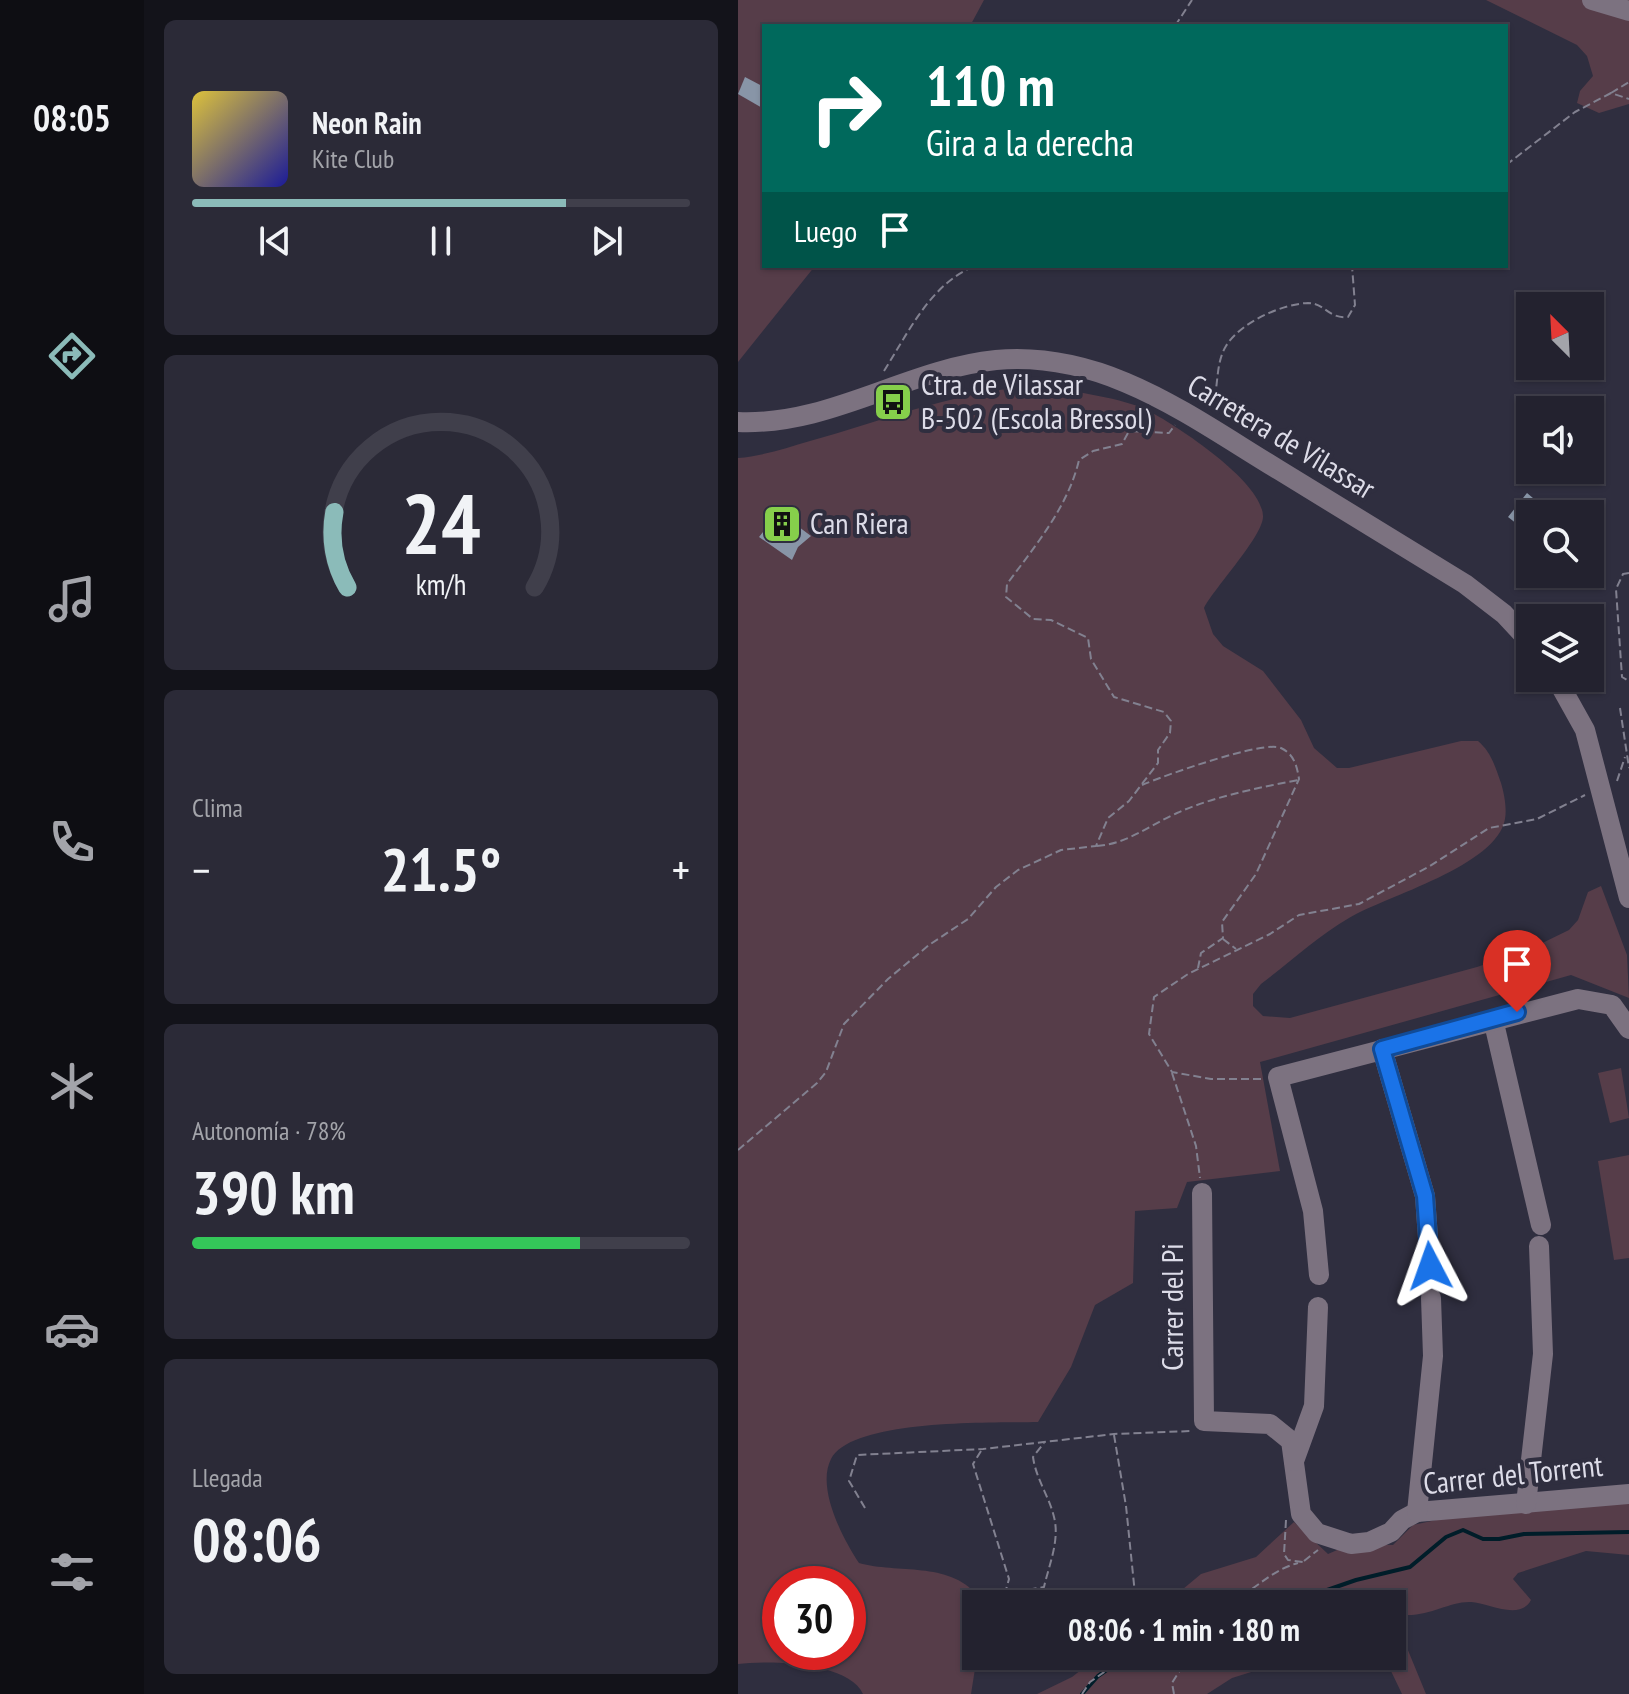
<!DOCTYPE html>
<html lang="es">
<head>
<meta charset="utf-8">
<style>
  :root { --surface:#23222f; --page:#2b2a37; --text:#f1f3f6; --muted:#a3a4aa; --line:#403f4b; --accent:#8bbbb9 }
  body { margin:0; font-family:"PT Sans Narrow",sans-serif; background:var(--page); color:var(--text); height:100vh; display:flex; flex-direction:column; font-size:30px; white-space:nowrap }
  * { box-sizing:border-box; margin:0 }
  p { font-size:26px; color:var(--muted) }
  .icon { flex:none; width:44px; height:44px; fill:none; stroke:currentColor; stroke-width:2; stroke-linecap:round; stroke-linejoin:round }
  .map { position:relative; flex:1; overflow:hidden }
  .sheet { display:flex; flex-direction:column; gap:20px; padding:20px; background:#13131a; width:594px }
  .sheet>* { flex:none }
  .guide { position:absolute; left:24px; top:24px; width:746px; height:244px; border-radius:0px; box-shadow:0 2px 6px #0004,0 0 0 2px var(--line); background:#00695c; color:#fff; overflow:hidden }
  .needle { width:52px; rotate:336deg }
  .tools { position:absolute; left:778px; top:292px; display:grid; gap:16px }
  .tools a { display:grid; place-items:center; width:88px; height:88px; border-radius:0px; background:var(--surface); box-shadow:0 2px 6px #0004,0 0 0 2px var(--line); font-size:40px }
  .speed { position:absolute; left:24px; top:1566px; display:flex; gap:16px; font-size:40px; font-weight:700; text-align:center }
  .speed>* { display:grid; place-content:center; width:104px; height:104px; border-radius:50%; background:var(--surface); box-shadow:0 2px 6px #0004,0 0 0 2px var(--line); line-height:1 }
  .speed .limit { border:12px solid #d22; background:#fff; color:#111 }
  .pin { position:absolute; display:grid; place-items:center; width:68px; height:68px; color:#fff; margin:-82px -34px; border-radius:50% 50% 50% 0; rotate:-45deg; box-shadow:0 0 8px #0007 }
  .pin .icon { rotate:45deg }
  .me { position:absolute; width:88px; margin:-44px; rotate:356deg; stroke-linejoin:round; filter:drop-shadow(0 0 6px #0008) }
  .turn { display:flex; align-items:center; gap:28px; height:168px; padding:0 32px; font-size:36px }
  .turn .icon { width:104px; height:104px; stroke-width:2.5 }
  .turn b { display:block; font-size:56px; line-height:68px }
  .then { display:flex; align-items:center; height:76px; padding:0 32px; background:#0003; gap:16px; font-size:30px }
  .big { font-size:60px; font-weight:600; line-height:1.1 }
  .sheet .widget { flex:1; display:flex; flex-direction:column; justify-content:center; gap:12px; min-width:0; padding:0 28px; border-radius:12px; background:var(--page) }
  .sheet .dial { align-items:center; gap:0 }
  .dial svg { height:208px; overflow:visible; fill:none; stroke:var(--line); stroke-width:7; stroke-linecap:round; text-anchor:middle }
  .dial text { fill:var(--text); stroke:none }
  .song { display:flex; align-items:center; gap:24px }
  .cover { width:96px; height:96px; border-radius:12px; background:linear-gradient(135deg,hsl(50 70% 55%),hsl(240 70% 35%)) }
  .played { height:8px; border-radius:4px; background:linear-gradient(90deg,var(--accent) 75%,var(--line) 75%) }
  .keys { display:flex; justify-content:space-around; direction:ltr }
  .heat { display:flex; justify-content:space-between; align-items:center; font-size:44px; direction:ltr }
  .charge { height:12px; border-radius:6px; background:linear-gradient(90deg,#34c759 78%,var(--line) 0) }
  .trip { position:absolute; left:224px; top:1590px; width:444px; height:80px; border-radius:0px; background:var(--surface); box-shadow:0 2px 6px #0004,0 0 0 2px var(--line); font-weight:600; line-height:80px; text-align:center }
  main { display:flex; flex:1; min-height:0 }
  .tab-bar { display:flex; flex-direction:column; width:144px; justify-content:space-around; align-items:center; background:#0e0e13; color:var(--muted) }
  .tab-bar .icon { width:56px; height:56px }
  .tab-bar .current { color:var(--accent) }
  .tab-bar b { font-size:36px; color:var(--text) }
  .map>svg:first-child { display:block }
</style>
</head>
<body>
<main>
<nav class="tab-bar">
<b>08:05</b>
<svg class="icon current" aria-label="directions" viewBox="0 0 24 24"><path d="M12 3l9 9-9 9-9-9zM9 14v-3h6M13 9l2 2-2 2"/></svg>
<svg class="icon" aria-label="music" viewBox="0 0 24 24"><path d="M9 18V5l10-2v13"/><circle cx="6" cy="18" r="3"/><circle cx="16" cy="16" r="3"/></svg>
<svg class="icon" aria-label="phone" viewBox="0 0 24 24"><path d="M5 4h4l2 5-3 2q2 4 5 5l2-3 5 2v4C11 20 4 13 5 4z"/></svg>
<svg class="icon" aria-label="climate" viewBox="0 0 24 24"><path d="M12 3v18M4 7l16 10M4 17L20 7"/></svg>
<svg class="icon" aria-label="car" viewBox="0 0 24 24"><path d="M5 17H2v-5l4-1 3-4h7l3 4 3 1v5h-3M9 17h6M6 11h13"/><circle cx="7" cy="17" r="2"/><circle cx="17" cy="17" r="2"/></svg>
<svg class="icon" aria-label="filters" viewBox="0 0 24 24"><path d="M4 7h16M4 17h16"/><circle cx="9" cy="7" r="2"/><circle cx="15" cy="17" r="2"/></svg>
</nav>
<section class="sheet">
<div class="widget">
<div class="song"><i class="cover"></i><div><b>Neon Rain</b><p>Kite Club</p></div></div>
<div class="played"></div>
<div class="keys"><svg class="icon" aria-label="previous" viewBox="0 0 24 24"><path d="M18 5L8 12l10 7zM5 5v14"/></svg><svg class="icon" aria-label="pause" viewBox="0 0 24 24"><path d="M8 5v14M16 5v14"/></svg><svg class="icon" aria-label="next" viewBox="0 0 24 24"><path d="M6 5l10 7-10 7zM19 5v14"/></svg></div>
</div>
<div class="widget dial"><svg viewBox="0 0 100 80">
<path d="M14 69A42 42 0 1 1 86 69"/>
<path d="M14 69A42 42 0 0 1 9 40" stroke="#8bbbb9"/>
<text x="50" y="56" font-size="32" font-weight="700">24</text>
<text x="50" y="72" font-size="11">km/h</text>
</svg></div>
<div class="widget"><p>Clima</p>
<div class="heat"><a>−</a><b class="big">21.5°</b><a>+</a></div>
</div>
<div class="widget"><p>Autonomía · 78%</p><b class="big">390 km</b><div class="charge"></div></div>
<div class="widget"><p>Llegada</p><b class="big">08:06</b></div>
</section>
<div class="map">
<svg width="891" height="1694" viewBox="0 0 891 1694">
  <rect width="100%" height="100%" fill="#2f2e3f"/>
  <g fill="#563d49" fill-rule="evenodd">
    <path d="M0,0H246L232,26H26V266H77L0,362Z"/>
    <path d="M748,0H891V104L861,113L839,103L842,91L855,76L849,56L839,45Z"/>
    <path d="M313,386C343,394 381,397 409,410C438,425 524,481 525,516C526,535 478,586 466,608L475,634L485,646L525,671L563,720L576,748L599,768H611L723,741H740C753,752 757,766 763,783C766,793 769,808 767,819C759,866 648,896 611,918C579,937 552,962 523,984L515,994V1006L525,1016L552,1018L739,967L792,949L831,930L840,920L850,892L863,886L889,955L891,998L833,975L522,1062L542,1171L449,1182L439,1208L397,1211L395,1283L357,1305L333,1367L300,1422C259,1423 114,1418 93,1459C78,1488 105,1539 121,1563C160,1574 210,1561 239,1595V1656L233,1694H125C111,1662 31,1660 0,1664V458C25,456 48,448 72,441C153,419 227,387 313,386ZM42,1584H110V1652H42Z"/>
    <path d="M883,1068L891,1118L872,1123L860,1073Z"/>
    <path d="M891,1155V1258L876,1260L860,1161Z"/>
    <path d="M891,1502V1555L848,1551L780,1573L775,1579L793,1600C782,1621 750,1603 733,1602C713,1601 694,1615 670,1615L660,1626L688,1694H664L653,1671L638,1656H654V1604H427L463,1574L518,1557L556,1522L590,1554L613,1544L655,1545L675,1525L712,1517Z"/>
    <path d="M361,1656H565L494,1678L469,1694H299L334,1677Z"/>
  </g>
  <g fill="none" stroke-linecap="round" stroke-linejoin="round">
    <g stroke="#001d29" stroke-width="4">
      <path d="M549,1604L618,1580L672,1567L708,1537L725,1530L745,1539H761L786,1534L891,1532"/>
      <path d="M344,1694L360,1676L389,1656"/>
    </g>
  </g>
  <g fill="#8895a7">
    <path d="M7,77L26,87V109L0,94Z"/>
    <path d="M789,493L814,514H792V520L786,515L779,524L770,517Z"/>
    <path d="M41,512L73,536L60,547L54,560L21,537Z"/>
  </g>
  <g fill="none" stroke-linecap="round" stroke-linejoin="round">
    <g stroke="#828190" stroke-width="2" stroke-dasharray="8 4" stroke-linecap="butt">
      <path d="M437,26L454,0"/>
      <path d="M873,93L891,82"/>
      <path d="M768,165L837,112L873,93L891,99"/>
      <path d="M146,371C170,333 193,283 237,266"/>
      <path d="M462,403L478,389C480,375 480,359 488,346C502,323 543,304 570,303C587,303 590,319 610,317L617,305L614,266"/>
      <path d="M891,573L885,574L878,589L884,677L891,681"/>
      <path d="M882,708L891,768"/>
      <path d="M879,781L887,757"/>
      <path d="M404,785C425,776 525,740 543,748C556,754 559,766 561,779L518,874L484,922L485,938L463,953L460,968"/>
      <path d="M359,846C389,844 412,825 439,813C477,796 520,788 560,780"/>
      <path d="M485,939L498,949"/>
      <path d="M434,1073L458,1146L462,1178"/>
      <path d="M523,1079H473L434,1072L411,1034L416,997L450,974L532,934L561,915L621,904L692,866L751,828L799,819L847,795"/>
      <path d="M0,1150L79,1083L88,1072L106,1024L150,979L191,945L230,919L258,887L280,870L323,850L358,846L370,818L391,801L420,763V750L432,733L433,721L426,712L376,697L353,659L350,638L313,620L295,619L268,597L269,584C297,546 330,507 341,460L355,451L384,444L391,431L431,433L437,425"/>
      <path d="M376,1435L388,1506L398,1604"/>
      <path d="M243,1451L235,1464L271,1579L264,1604"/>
      <path d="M127,1508L111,1481L119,1455L245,1449L376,1434L454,1431"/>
      <path d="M548,1520L546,1554L550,1560L565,1562"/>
      <path d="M566,1561L580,1550"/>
      <path d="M267,1594L306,1587C311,1565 322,1540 316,1517C311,1496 298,1479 295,1457L306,1443"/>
      <path d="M482,1604C515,1596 527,1572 560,1563"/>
      <path d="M511,1604L515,1590"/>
      <path d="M344,1694L352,1682L389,1656"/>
      <path d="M436,1694L434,1683L444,1667L484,1656"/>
    </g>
    <g stroke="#7c7280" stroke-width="20">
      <path d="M854,0L891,11"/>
      <path d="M0,422C92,426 169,369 258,360C367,350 453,417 541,470C603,508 665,546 727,584L766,614L792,642"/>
      <path d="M818,678L847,730L891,898"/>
      <path d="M755,1019L803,1225"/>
      <path d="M644,1049L687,1196L692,1266"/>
      <path d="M464,1193L466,1421L532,1424L553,1441L563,1514L579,1533L613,1544L631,1542L653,1532L664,1520L679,1512L891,1494"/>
      <path d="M581,1275L575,1211L540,1077L840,999L874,1005L891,1029"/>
      <path d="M556,1461L576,1406L580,1307"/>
      <path d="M788,1504L805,1354L801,1246"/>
      <path d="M679,1512L695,1356L693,1298"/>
    </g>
  </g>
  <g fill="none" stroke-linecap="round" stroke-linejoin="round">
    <g stroke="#114b97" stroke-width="20">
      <path id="route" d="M692,1266L687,1196L644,1049L779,1012"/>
    </g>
    <use href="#route" stroke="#1a73e8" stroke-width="14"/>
  </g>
  <defs>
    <g id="bus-square" transform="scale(2)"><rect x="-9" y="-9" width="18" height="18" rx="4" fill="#86cf4b" stroke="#2f2e3f"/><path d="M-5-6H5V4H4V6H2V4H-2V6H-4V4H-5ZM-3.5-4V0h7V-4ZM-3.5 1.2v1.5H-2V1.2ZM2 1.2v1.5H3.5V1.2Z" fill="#111"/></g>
    <g id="building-square" transform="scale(2)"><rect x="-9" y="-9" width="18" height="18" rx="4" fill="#86cf4b" stroke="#2f2e3f"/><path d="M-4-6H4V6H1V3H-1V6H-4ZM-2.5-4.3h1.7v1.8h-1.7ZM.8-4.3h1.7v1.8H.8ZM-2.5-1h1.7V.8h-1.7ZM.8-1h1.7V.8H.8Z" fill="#111"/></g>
  </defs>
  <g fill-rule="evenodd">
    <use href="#bus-square" x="155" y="402"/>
    <use href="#building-square" x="44" y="524"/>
  </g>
  <g text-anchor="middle" stroke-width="8" stroke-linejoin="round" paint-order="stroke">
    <g font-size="30" fill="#dddce8" stroke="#2f2e3f" text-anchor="start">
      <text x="183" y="395">Ctra. de Vilassar<tspan x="183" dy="34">B-502 (Escola Bressol)</tspan></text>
      <text x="72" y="534">Can Riera</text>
    </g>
    <g font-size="30" fill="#dddce8" stroke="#2f2e3f">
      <text transform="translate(543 437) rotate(31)" y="10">Carretera de Vilassar</text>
      <text transform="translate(435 1307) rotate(-90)" y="10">Carrer del Pi</text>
      <text transform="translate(775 1475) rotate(-6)" y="10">Carrer del Torrent</text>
    </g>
  </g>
</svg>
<div class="tools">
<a><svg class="needle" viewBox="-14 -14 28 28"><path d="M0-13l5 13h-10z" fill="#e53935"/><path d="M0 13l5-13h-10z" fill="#a3a4aa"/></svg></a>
<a><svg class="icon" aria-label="sound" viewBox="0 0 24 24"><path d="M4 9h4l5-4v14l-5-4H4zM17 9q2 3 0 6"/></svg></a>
<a><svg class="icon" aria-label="search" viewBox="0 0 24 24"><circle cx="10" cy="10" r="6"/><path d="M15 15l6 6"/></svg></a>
<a><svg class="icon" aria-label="layers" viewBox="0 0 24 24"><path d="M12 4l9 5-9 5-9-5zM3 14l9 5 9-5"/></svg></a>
</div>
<div class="speed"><div class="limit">30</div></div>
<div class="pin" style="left:779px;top:1012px;background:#d93025"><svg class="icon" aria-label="arrive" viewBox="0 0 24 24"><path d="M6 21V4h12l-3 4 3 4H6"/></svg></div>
<svg class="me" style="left:692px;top:1266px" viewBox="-20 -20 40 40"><path d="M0-17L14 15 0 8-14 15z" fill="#1a73e8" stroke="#fff" stroke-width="4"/></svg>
<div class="trip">08:06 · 1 min · 180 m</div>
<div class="guide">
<div class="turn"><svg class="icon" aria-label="right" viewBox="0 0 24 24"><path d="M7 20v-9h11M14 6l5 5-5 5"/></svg><div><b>110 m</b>Gira a la derecha</div></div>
<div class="then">Luego<svg class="icon" aria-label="arrive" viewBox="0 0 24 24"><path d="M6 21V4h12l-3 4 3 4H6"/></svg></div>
</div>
</div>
</main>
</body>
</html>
